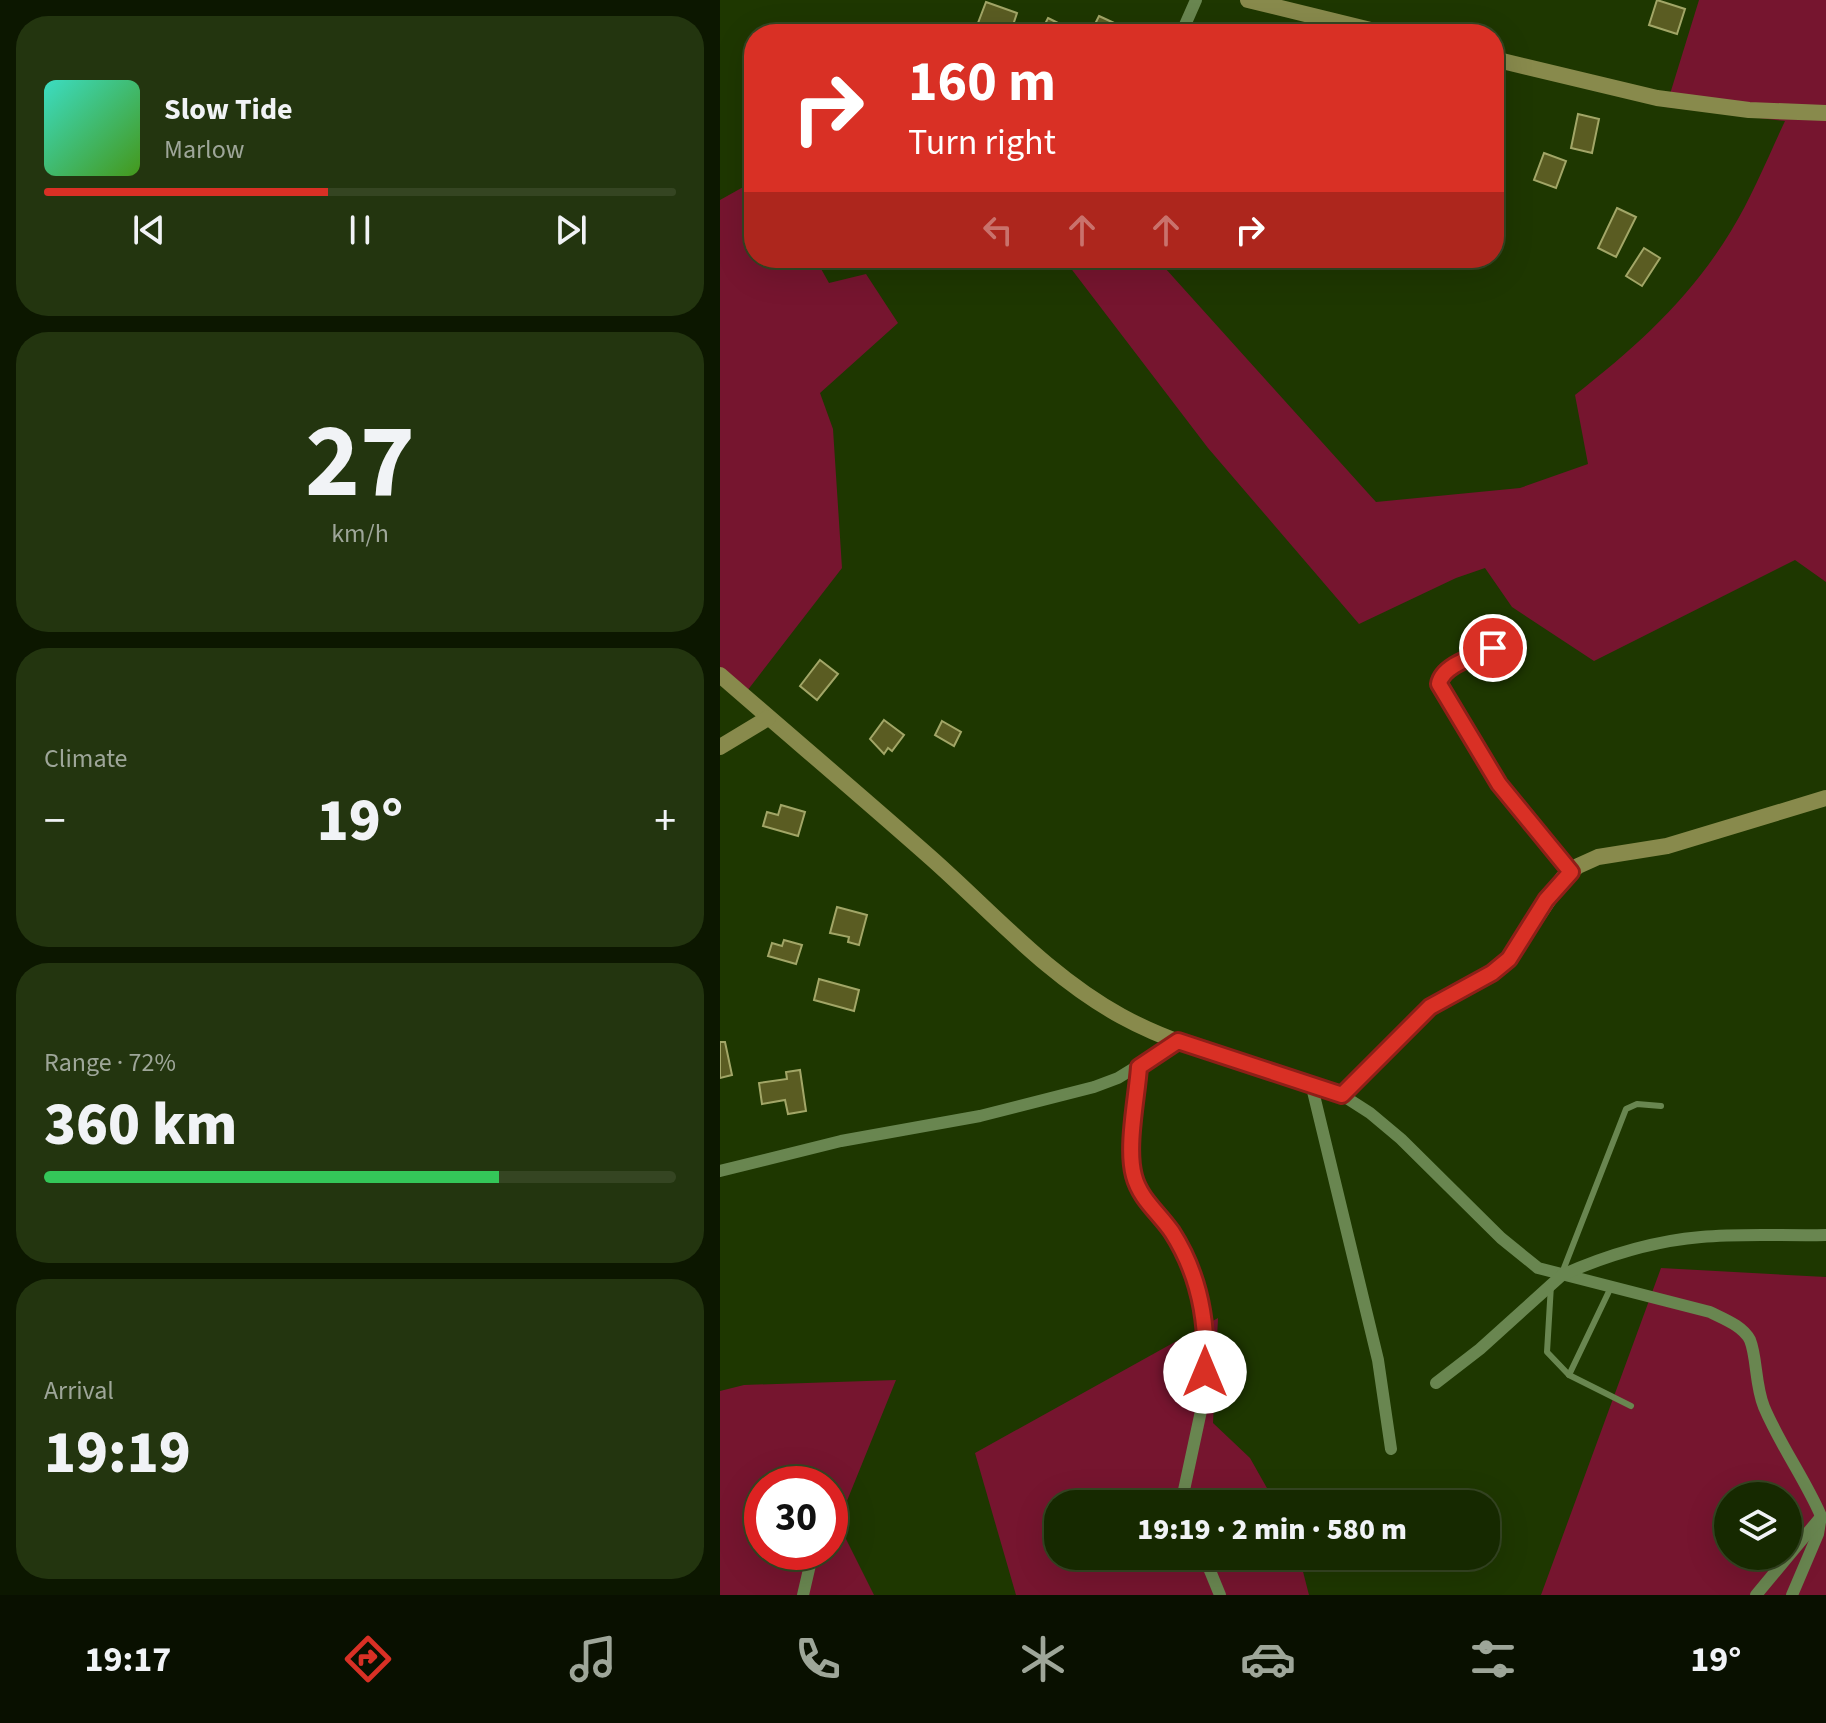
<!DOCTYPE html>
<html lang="en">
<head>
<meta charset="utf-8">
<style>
  :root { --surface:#162900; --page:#23350f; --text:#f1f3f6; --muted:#9ea699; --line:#354522; --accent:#d93025 }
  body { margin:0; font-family:"Source Sans 3",sans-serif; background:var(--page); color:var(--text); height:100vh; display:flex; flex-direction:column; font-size:30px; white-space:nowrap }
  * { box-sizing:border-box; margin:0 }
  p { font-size:26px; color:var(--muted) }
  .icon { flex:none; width:44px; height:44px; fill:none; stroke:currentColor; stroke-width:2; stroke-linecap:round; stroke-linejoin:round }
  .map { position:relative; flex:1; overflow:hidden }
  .panel { display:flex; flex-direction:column; gap:16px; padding:16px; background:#0c1700; width:720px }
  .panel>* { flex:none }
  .hud { position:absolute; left:24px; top:24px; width:760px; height:244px; border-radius:32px; box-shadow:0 8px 32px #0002,0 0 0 2px var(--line); background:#d93025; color:#fff; overflow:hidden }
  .buttons { position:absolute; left:994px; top:1482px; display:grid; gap:16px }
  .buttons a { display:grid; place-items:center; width:88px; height:88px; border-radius:50%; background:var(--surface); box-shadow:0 8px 32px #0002,0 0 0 2px var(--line); font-size:40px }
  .speed { position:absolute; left:24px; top:1466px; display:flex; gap:16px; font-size:40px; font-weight:700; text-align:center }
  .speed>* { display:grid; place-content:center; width:104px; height:104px; border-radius:50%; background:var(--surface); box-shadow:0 8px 32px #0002,0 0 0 2px var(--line); line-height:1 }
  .speed .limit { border:12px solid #d22; background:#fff; color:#111 }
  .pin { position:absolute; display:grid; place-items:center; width:68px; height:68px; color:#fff; margin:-34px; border:4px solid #fff; border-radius:50%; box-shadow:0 2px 8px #0007 }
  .me { position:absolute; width:88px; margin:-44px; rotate:0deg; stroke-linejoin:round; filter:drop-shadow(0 0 6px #0008) }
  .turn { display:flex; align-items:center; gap:28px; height:168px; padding:0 32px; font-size:36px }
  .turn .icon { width:104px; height:104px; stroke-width:2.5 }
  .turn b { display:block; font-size:56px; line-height:68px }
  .lanes { display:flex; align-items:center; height:76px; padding:0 32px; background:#0003; justify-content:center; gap:40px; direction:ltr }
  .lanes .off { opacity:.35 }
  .big { font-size:60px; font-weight:800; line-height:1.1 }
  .panel .widget { flex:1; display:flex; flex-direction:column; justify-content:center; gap:12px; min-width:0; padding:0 28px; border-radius:32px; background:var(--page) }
  .panel .dial { align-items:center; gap:0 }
  .dial b { font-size:104px; line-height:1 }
  .song { display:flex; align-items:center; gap:24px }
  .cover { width:96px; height:96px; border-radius:12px; background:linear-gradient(135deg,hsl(170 70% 55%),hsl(100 70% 35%)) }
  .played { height:8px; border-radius:4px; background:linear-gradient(90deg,var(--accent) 45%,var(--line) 45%) }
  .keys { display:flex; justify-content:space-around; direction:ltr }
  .heat { display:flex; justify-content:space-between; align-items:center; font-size:44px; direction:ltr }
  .charge { height:12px; border-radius:6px; background:linear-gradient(90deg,#34c759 72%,var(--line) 0) }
  .trip { position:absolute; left:324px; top:1490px; width:456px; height:80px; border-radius:32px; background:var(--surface); box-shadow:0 8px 32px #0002,0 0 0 2px var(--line); font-weight:800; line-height:80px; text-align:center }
  .dock { display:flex; height:128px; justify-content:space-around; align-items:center; background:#091000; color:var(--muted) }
  .dock .icon { width:56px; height:56px }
  .dock .on { color:var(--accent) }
  .dock b { font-size:36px; color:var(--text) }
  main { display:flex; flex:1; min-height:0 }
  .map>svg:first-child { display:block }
</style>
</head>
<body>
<main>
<section class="panel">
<div class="widget">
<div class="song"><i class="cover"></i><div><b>Slow Tide</b><p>Marlow</p></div></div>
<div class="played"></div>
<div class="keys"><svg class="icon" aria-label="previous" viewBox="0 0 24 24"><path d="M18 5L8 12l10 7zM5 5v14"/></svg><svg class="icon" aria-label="pause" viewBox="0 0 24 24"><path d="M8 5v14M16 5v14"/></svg><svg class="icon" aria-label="next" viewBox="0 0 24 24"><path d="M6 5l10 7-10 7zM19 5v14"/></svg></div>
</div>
<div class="widget dial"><b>27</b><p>km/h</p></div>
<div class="widget"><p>Climate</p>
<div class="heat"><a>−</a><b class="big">19°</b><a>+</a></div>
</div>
<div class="widget"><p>Range · 72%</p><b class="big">360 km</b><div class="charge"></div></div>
<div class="widget"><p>Arrival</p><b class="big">19:19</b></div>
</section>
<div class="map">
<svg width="1106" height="1595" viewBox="0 0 1106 1595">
  <rect width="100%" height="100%" fill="#1e3700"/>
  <g fill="#76152f" fill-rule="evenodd">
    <path d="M979,0H1106V582L1075,560L874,661L792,607L765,568L736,578L639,624L488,448L343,258H436L656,502L800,488L868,464L855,395C917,346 969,300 1011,231C1032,197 1048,157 1065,121L946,107Z"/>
    <path d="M34,181V258H95L109,283L146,274L178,323L100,393L113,429L122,568L27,691L0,671V200Z"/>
    <path d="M941,1268L1106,1277V1595H821ZM1008,1496H1068V1556H1008Z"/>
    <path d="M498,1318L493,1423L530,1458L556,1504H338V1556H579L589,1595H296L255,1453Z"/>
    <path d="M176,1380L118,1523L154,1595H0V1391L24,1385ZM42,1484H110V1552H42Z"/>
  </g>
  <g fill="#5a5c22" stroke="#a2a667" stroke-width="2">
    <path d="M937,0L965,9L957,34L929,25Z"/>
    <path d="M266,2L297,13L290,34H264L255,31Z"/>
    <path d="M379,16L418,34H370Z"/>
    <path d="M328,18L360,34H320Z"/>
    <path d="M858,114L879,119L872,153L851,148Z"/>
    <path d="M824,153L846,161L836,188L814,180Z"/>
    <path d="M897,208L916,217L896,257L878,248Z"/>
    <path d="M924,248L940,258L922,286L906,276Z"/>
    <path d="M100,660L118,674L97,700L80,686Z"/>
    <path d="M164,720L184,735L172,751L168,748L164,754L150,739Z"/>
    <path d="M222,721L241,732L234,746L215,735Z"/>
    <path d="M61,805L85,812L78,836L43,826L47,812L58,815Z"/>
    <path d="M117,907L147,915L139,945L128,942L129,937L110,933Z"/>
    <path d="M64,940L82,945L76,964L48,956L52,943L62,946Z"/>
    <path d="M99,979L139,990L134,1011L94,1000Z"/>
    <path d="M0,1042H5L12,1075L0,1078Z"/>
    <path d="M80,1070L86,1111L68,1114L65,1100L42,1104L39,1083L67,1079L66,1072Z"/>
  </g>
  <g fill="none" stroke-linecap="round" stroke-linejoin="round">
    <g stroke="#698650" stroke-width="6">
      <path d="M842,1273L906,1109L917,1104L941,1106"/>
      <path d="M831,1285L827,1352L849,1375L911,1406"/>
      <path d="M849,1375L892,1285"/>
    </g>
    <g stroke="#698650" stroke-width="12">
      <path d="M461,34L476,0"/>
      <path d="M796,637L727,670L720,677L719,684L779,784L851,872"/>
      <path d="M419,1067L413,1143L414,1175L428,1204L459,1244L484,1310L487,1347L484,1397L461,1504"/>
      <path d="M591,1083L658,1360L671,1449"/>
      <path d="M622,1095L650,1113L681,1139L781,1238L818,1268L990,1312C1004,1319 1023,1326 1030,1340C1037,1357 1035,1385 1044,1407C1060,1445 1085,1479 1101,1516L1098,1534L1072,1595"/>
      <path d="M0,1171L121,1141L260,1116L374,1087L398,1078L458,1041"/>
      <path d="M716,1383L760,1349L842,1275C885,1256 933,1241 981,1237C1022,1233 1064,1236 1106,1235"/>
      <path d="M110,1523L111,1522"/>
      <path d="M484,1556L500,1595"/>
      <path d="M83,1595L93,1552"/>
      <path d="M1036,1595L1100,1518"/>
    </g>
    <g stroke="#888a4c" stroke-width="16">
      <path d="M528,0L667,34"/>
      <path d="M774,59L937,98L1029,110L1106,113"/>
      <path d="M0,675C70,736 141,796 211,858C272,912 328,976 401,1016C470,1054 549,1067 622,1095L710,1007L772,973L789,959L843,878L858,866L878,857L947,846L1106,798"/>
      <path d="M0,747L48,718"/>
    </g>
  </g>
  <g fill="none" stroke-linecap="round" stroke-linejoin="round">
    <g stroke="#8d1f18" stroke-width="20">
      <path id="route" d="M485,1372C488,1323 479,1274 452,1232C439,1213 420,1199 414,1176C406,1147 417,1097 419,1067L458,1041L622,1095L710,1007L772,973L789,959L826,900L851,872L779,784L719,684C722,665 756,656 773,648"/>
    </g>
    <use href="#route" stroke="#d93025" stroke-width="14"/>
  </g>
</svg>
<div class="buttons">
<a><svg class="icon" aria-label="layers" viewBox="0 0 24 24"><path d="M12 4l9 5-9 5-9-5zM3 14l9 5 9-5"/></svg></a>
</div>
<div class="speed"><div class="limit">30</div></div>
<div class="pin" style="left:773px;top:648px;background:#d93025"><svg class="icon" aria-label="arrive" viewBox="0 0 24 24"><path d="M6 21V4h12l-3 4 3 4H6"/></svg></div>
<svg class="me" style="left:485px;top:1372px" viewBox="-20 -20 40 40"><circle r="19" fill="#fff"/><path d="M0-13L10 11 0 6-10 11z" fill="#d93025"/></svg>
<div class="trip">19:19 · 2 min · 580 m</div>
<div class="hud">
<div class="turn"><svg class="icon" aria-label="right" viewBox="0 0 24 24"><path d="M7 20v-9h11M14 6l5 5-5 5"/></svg><div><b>160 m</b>Turn right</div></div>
<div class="lanes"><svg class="icon off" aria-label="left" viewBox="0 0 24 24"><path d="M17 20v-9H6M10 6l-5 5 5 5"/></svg><svg class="icon off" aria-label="ahead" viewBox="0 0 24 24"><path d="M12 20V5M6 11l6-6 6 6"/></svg><svg class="icon off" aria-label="ahead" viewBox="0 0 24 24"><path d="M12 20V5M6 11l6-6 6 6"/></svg><svg class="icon" aria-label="right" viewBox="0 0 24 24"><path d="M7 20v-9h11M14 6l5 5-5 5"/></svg></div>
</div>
</div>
</main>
<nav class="dock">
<b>19:17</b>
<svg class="icon on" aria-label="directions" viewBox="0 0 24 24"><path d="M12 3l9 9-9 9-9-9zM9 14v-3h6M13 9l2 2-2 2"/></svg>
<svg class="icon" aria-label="music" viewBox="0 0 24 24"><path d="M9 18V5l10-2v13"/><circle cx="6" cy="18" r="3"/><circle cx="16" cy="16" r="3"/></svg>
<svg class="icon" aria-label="phone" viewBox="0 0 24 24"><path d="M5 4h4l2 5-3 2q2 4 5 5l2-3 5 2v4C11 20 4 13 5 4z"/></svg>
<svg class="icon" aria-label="climate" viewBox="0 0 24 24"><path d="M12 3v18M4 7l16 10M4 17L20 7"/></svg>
<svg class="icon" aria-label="car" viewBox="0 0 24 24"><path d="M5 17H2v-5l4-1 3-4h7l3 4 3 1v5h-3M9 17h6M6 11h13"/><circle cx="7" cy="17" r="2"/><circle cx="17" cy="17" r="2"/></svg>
<svg class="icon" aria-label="filters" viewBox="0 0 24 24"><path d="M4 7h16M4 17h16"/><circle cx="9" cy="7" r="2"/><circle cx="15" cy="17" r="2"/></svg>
<b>19°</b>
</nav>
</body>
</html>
